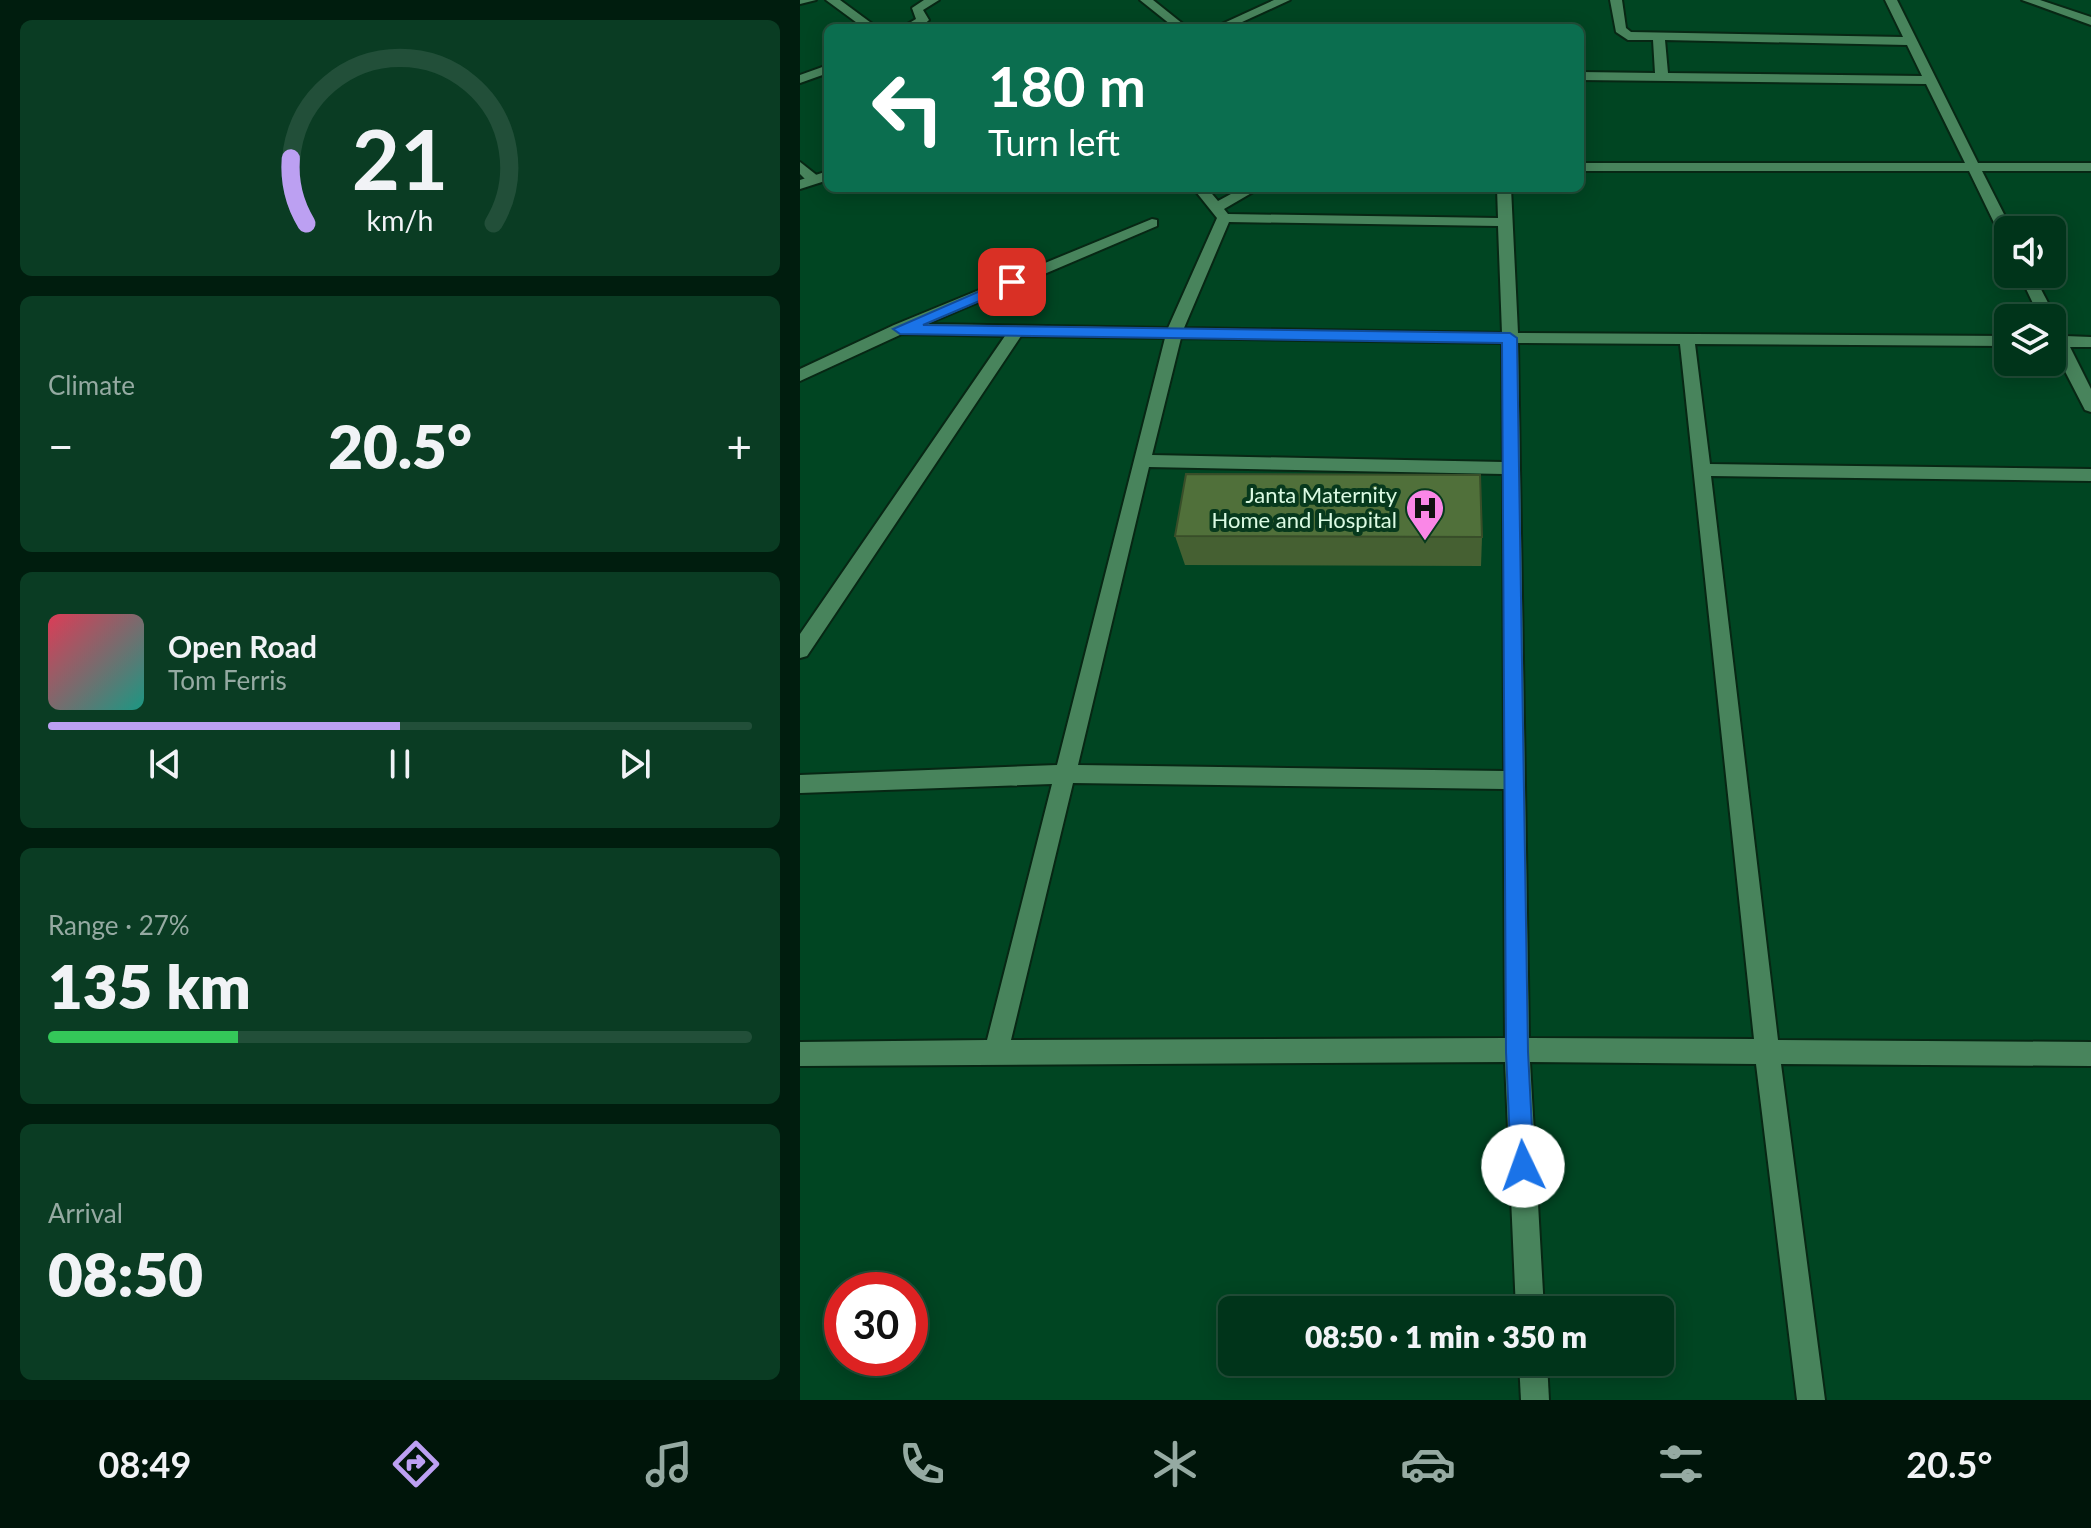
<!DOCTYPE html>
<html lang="en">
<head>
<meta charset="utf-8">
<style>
  :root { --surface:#00341a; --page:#0a3c23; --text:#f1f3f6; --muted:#95aaa2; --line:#224f39; --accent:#bca0f2 }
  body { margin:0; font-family:Lato,sans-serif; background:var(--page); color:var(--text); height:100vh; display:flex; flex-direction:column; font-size:30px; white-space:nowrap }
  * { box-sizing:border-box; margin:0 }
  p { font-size:26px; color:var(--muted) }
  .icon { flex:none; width:44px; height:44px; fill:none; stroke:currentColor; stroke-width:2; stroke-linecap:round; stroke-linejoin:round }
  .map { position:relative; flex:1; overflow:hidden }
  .drawer { display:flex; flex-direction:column; gap:20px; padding:20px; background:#001d0e; width:800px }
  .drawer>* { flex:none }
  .top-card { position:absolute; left:24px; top:24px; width:760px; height:168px; border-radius:12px; box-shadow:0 4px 20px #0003,0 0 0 2px var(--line); background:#0b6e4f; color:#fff; overflow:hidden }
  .buttons { position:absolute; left:1194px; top:216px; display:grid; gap:16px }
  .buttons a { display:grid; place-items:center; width:72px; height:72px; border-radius:12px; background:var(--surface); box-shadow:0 4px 20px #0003,0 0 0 2px var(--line); font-size:40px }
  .speed { position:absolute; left:24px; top:1272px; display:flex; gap:16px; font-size:40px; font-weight:700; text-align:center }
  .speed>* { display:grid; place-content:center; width:104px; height:104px; border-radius:50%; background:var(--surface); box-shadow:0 4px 20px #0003,0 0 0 2px var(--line); line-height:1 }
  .speed .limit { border:12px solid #d22; background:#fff; color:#111 }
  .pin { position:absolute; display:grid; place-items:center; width:68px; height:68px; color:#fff; margin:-34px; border-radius:16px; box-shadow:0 4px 12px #0006 }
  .me { position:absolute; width:88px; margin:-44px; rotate:357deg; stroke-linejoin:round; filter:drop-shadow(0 0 6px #0008) }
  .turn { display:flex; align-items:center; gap:28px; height:168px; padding:0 32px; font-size:36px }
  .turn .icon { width:104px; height:104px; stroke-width:2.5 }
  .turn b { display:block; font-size:56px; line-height:68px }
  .big { font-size:60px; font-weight:800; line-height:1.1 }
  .drawer .tile { flex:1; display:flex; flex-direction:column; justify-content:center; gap:12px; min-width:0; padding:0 28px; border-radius:12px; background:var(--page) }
  .drawer .dial { align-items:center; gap:0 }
  .dial svg { height:208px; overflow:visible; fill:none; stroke:var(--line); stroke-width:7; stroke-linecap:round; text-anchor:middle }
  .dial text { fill:var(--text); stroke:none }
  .song { display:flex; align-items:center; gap:24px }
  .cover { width:96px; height:96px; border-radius:12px; background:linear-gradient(135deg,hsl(350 70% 55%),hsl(170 70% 35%)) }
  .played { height:8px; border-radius:4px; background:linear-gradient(90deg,var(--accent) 50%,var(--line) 50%) }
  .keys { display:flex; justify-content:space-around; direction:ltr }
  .heat { display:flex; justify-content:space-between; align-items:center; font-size:44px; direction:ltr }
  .charge { height:12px; border-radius:6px; background:linear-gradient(90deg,#34c759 27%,var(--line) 0) }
  .trip { position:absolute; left:418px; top:1296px; width:456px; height:80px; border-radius:12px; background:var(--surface); box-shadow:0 4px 20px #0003,0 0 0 2px var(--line); font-weight:800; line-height:80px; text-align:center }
  .tabs { display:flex; height:128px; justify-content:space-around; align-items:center; background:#00150a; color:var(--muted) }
  .tabs .icon { width:56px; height:56px }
  .tabs .active { color:var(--accent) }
  .tabs b { font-size:36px; color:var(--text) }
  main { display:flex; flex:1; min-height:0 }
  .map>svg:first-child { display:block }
</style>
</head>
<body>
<main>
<section class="drawer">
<div class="tile dial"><svg viewBox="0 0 100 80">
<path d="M14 69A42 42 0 1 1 86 69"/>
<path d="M14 69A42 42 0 0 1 8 44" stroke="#bca0f2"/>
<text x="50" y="56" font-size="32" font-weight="700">21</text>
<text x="50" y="72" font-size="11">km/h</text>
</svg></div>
<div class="tile"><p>Climate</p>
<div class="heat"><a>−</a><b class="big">20.5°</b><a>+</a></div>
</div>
<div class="tile">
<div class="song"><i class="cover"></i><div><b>Open Road</b><p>Tom Ferris</p></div></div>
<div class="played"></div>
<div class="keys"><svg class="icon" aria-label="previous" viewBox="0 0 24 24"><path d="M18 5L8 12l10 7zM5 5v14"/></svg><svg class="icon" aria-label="pause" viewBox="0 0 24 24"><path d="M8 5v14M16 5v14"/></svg><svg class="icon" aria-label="next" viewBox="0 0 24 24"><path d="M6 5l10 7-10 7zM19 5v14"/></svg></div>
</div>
<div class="tile"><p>Range · 27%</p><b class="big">135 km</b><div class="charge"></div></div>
<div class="tile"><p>Arrival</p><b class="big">08:50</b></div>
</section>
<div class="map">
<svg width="1291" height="1400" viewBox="0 0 1291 1400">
  <rect width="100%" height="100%" fill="#004522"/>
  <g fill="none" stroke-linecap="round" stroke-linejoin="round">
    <g stroke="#072714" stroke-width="4">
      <g id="street">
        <path d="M0,0H16L0,4Z"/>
        <path d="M26,0H40L78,28H64Z"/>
        <path d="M124,0H139L123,10L129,20C121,28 112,28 101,28L116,19L112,8Z"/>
        <path d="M340,0H353L388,28H375Z"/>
        <path d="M810,0H822L826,28L831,32L1103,37L1085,0H1097L1178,163H1291V171H1182L1212,230H1208V241L1201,237L1169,171H780V163H1165L1126,84L780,80V72L855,73L853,40H828L816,32ZM865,40L1107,45L1122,76L868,73Z"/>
        <path d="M28,65V73L0,83V75Z"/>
        <path d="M0,162L19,177V183H9L0,174Z"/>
        <path d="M393,188H407L418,201L442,188H460L424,209L428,214L698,218L697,188H711L718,333L1208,336V346L895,344L910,464L1291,469V481L911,476L978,1040L1291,1042V1066L981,1064L1025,1400H997L956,1064L730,1062L744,1310H716L705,1062L0,1066V1042L187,1040L252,784L0,793V775L257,765L365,338L221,336L7,656L0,658V634L205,336L102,334L0,381V369L94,325L352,219L357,220V226L127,324L368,328L417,218ZM429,222L698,226L702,333L384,328ZM381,338L702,343L703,462L352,455ZM718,343L880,344L954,1039L729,1038ZM349,467L703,474L704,771L278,765ZM273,783L704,789L705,1038L211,1040Z"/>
        <path d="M1219,274H1233L1256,318L1254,321L1257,322L1265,336L1291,337V347H1270L1291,389V412L1285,410L1252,346V318H1240Z"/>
        <path d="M719,1362H747L749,1400H721Z"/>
      </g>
    </g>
    <g stroke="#072714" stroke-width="4">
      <g id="secondary">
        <path d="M474,0H490L429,28H413Z"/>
        <path d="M1222,0H1240L1291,17V25Z"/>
        <path d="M28,171V180L0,189V180Z"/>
      </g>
    </g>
    <use href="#street" fill="#48845c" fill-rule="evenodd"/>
    <use href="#secondary" fill="#48845c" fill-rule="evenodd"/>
  </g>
  <path fill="#456032" d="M375,536L682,537L681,566L385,565Z"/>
  <path fill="#50703a" stroke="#384e29" stroke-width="2" d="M386,474L680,475L682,537L375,536Z"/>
  <path fill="#1a73e8" stroke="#114b97" stroke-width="2" d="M212,277L217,279V285L123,325L710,333L717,338L728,1052L734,1166L731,1175L723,1178L715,1175L711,1166L706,1052L702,343L100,334L93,329Z"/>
  <defs>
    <g id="hospital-pin" transform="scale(2)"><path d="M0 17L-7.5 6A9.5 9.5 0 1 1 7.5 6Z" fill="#fa87e7" stroke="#07391d"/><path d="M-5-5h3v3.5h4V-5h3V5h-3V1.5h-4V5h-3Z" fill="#111"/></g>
  </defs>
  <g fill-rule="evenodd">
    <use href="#hospital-pin" x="625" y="508"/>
  </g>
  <g text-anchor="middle" stroke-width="8" stroke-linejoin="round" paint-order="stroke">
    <g font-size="22" fill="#dbfae3" stroke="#07391d" text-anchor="end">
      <text x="597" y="503">Janta Maternity<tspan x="597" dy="25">Home and Hospital</tspan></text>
    </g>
  </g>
</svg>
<div class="buttons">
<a><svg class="icon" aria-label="sound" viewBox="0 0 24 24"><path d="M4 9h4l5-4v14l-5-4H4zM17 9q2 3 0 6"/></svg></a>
<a><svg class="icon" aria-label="layers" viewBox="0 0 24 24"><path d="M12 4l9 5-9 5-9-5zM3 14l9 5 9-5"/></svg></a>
</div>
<div class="speed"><div class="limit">30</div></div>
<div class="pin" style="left:212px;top:282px;background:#d93025"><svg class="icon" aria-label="arrive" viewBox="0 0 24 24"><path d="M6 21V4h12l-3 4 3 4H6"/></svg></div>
<svg class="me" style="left:723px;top:1166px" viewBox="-20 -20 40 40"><circle r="19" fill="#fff"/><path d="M0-13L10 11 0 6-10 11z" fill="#1a73e8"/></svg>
<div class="trip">08:50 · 1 min · 350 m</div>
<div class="top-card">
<div class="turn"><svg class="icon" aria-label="left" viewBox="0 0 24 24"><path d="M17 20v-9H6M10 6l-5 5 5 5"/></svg><div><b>180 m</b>Turn left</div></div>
</div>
</div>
</main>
<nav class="tabs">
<b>08:49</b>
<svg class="icon active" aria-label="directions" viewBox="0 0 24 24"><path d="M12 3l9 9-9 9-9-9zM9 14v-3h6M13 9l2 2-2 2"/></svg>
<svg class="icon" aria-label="music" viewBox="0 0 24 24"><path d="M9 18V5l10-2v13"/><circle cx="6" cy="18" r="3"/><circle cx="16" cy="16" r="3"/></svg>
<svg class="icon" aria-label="phone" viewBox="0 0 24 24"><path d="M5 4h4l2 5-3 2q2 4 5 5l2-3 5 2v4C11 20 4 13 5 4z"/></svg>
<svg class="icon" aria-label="climate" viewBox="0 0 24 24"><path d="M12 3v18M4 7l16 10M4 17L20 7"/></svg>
<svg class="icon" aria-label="car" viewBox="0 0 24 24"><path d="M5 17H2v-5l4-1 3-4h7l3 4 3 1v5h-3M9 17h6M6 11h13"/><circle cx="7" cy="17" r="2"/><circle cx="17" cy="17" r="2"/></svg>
<svg class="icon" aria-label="filters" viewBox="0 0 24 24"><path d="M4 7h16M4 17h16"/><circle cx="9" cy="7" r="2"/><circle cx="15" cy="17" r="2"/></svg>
<b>20.5°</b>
</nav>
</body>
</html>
